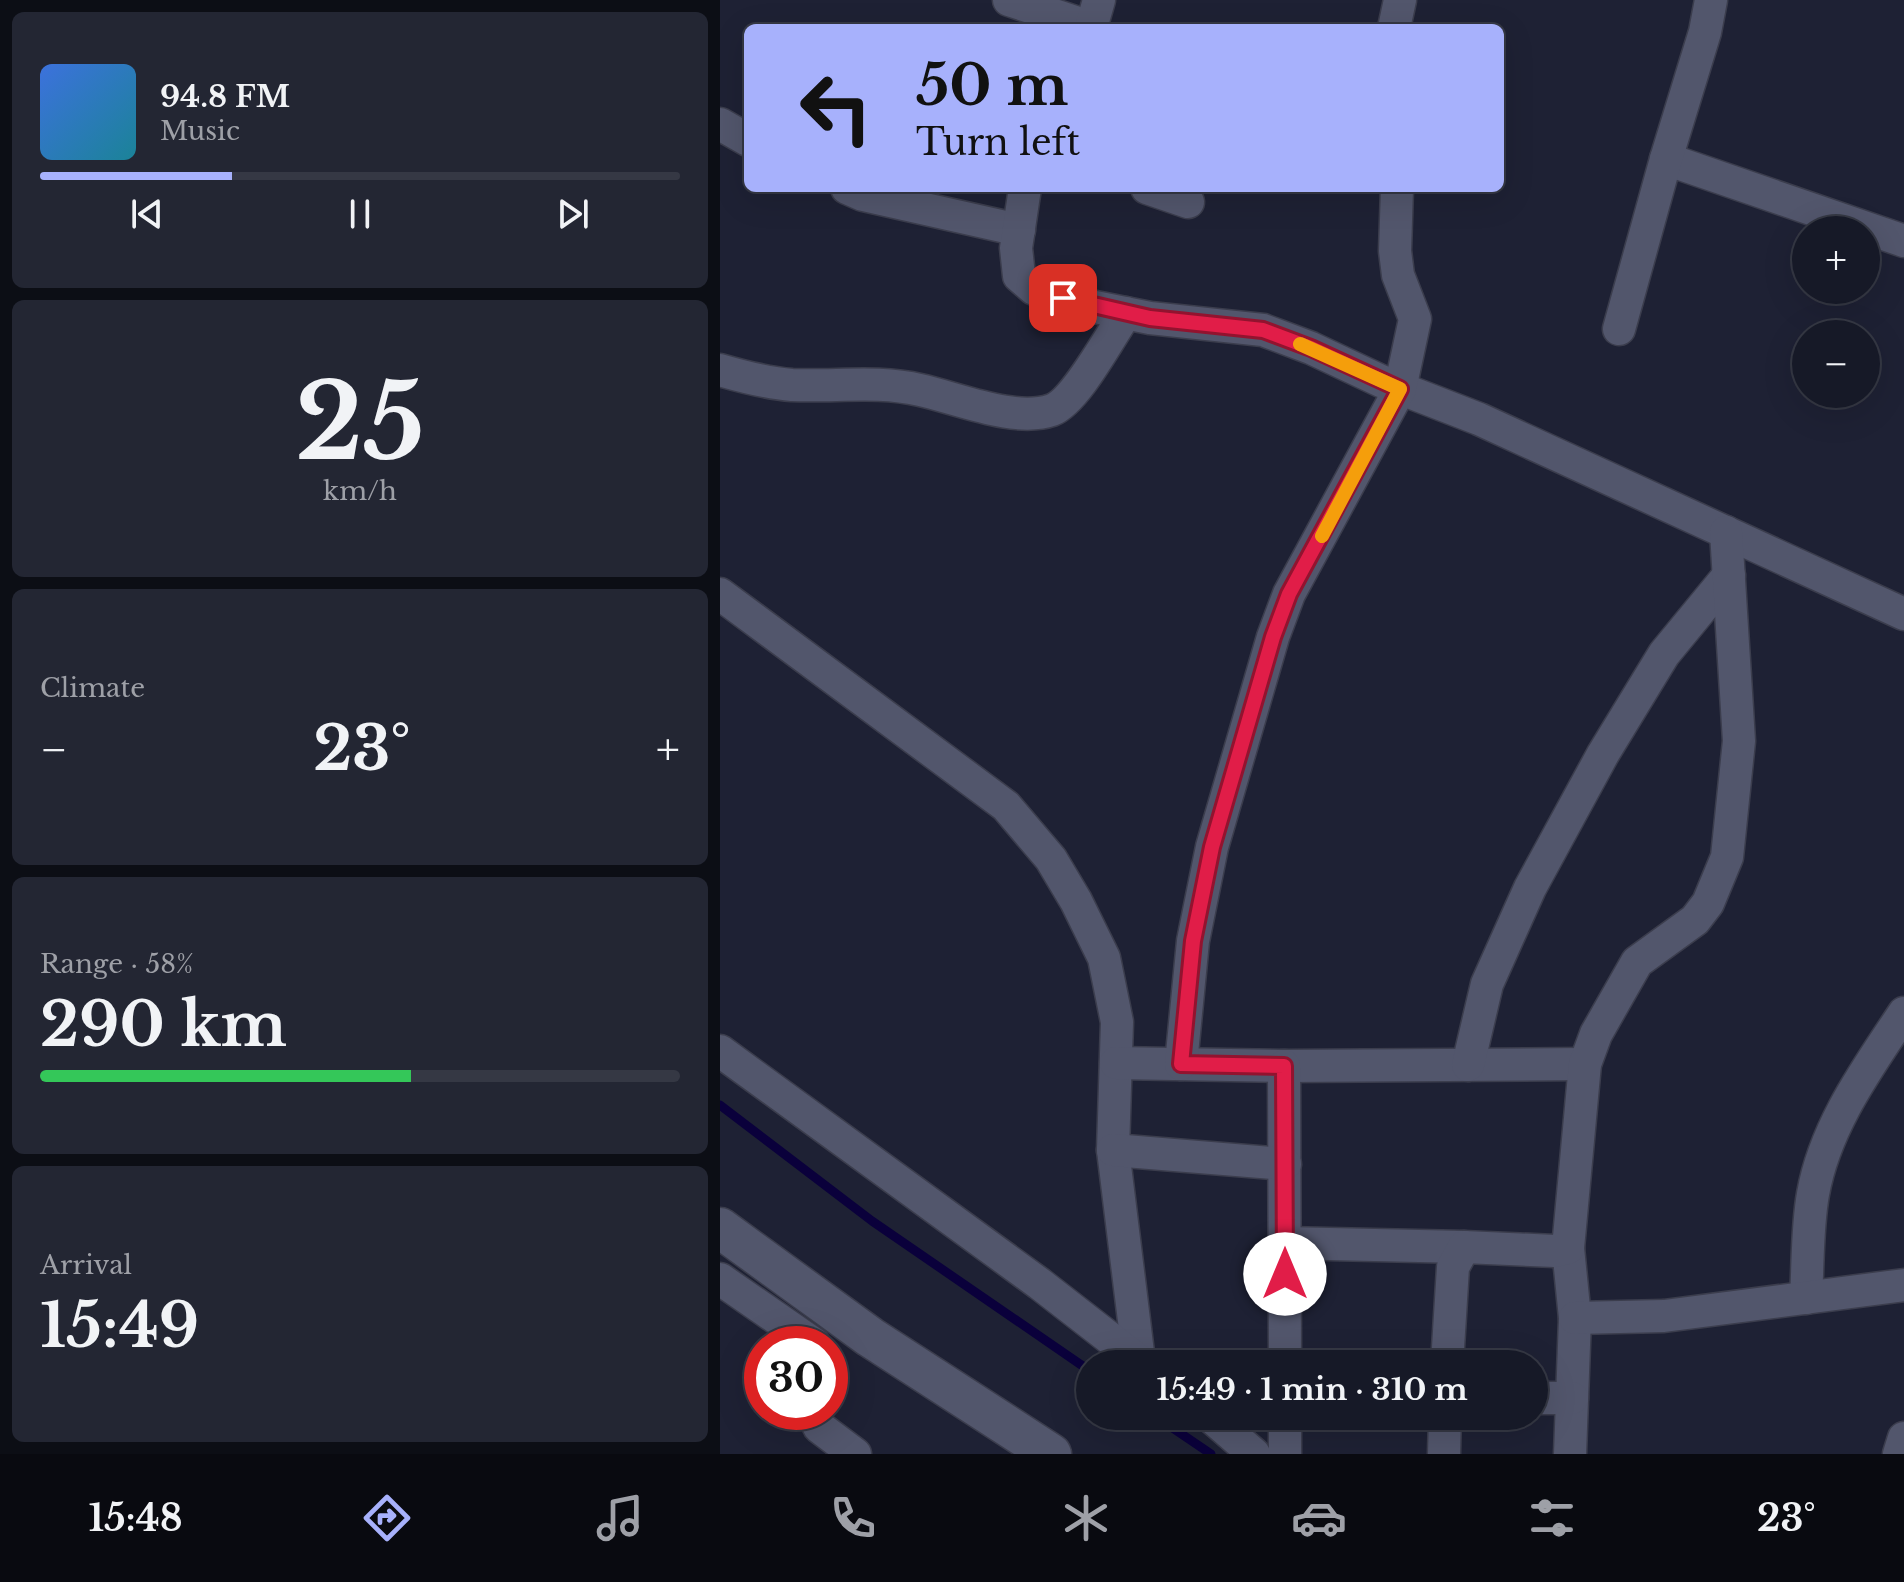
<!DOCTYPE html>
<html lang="en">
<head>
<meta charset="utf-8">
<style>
  :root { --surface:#161927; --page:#232633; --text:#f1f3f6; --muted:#9ea0a7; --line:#353844; --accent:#a7b1fc }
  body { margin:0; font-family:"Libre Baskerville",serif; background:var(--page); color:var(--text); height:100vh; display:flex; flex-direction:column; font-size:30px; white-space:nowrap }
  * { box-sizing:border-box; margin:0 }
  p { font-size:26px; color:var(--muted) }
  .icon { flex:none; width:44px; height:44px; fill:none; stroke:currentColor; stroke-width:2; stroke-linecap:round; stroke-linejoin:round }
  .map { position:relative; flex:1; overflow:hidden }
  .sheet { display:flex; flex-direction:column; gap:12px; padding:12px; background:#0c0e15; width:720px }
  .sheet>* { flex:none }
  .top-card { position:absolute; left:24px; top:24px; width:760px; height:168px; border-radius:12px; box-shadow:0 8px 32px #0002,0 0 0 2px var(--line); background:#a7b1fc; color:#111; overflow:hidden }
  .buttons { position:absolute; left:1072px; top:216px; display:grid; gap:16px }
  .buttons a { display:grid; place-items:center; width:88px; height:88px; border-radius:50%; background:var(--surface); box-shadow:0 8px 32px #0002,0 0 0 2px var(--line); font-size:40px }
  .speed { position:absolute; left:24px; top:1326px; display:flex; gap:16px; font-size:40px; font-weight:700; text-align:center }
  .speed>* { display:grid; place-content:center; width:104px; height:104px; border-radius:50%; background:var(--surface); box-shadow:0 8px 32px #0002,0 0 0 2px var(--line); line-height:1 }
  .speed .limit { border:12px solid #d22; background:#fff; color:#111 }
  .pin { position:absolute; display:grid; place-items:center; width:68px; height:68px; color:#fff; margin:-34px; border-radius:16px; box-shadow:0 4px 12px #0006 }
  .me { position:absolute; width:88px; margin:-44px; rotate:0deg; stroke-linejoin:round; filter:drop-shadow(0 0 6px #0008) }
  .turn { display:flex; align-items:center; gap:28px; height:168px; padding:0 40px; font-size:36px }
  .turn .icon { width:104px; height:104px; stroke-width:2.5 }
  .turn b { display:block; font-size:56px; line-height:68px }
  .big { font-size:60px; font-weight:700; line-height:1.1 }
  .sheet .widget { flex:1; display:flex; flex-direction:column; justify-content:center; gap:12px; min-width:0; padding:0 28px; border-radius:12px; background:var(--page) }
  .sheet .dial { align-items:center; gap:0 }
  .dial b { font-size:104px; line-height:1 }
  .song { display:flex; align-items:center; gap:24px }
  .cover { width:96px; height:96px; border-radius:12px; background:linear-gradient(135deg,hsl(220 70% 55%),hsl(190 70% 35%)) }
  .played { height:8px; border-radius:4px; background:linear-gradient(90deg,var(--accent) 30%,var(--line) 30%) }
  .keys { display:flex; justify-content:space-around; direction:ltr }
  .heat { display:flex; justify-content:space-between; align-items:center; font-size:44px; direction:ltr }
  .charge { height:12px; border-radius:6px; background:linear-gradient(90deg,#34c759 58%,var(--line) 0) }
  .trip { position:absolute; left:356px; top:1350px; width:472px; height:80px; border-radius:40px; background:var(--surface); box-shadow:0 8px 32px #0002,0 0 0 2px var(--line); font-weight:700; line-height:80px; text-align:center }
  .menu { display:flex; height:128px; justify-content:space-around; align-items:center; background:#090a10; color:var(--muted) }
  .menu .icon { width:56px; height:56px }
  .menu .active { color:var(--accent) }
  .menu b { font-size:36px; color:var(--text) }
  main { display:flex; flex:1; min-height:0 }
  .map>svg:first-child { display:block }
</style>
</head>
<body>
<main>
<section class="sheet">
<div class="widget">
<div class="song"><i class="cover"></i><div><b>94.8 FM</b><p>Music</p></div></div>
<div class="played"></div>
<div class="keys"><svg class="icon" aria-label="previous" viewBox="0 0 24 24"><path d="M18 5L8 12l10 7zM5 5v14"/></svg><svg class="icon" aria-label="pause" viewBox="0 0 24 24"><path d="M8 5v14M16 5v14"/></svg><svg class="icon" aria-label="next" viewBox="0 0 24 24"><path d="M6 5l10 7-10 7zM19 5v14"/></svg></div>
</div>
<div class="widget dial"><b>25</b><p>km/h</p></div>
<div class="widget"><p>Climate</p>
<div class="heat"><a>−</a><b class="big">23°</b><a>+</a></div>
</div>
<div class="widget"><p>Range · 58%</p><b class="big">290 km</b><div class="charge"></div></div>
<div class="widget"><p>Arrival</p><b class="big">15:49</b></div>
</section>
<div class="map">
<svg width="1184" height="1454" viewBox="0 0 1184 1454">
  <rect width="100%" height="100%" fill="#1e2134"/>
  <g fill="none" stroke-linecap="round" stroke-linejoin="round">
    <g stroke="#0a003b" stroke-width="9">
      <path d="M0,1105L152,1221L370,1371"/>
      <path d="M435,1416L491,1454"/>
    </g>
    <g stroke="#3b3d4d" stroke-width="35">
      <g id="minor">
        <path d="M289,0L373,28"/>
        <path d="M371,28L379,0"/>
        <path d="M674,28L680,0"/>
        <path d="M0,124L28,140"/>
        <path d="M946,159L1184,241"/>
        <path d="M127,188L143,195L299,230"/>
        <path d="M305,188L296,248L299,276L314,289L375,307L430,318L543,330L591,348L661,381L759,419L1184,614"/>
        <path d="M427,188L468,202"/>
        <path d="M899,329L946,159L985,32L991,0"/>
        <path d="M0,370C24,377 47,383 72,385C115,387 158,380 200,390C237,398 295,423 332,410C356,401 390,336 406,313"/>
        <path d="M0,594L286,806L331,859L356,901L384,958L397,1022L393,1150L419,1361"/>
        <path d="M0,1051L320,1284L423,1364"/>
        <path d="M396,1063L564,1066L865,1064"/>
        <path d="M461,1064L473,941L492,847L553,637L569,594L680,389L695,319L678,275L675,251L677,188"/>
        <path d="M748,1065L767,984L810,888L883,754L944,654L1009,575"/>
        <path d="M564,1066L565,1364"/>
        <path d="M393,1150L565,1164"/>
        <path d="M565,1243L744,1247"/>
        <path d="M848,1248L855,1318L850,1454"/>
        <path d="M0,1279L94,1344"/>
        <path d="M1086,1298C1088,1264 1087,1227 1093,1194C1105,1126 1147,1069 1184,1013"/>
        <path d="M855,1318L944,1316L1184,1285"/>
        <path d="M727,1364L733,1267L744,1247L835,1251L848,1248L865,1064L876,1034L917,962L975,920L988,903L1007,857L1019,741L1006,532"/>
        <path d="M814,1398H852"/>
        <path d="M94,1412L99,1427L135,1454"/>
        <path d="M490,1416L534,1454"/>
        <path d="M565,1416V1454"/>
        <path d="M724,1454L725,1416"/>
        <path d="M1179,1454L1184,1438"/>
      </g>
    </g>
    <g stroke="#3b3d4d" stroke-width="43">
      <path id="tertiary" d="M0,1228L150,1337L331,1454"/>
    </g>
    <use href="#minor" stroke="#52566c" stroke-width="32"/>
    <use href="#tertiary" stroke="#52566c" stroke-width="40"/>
  </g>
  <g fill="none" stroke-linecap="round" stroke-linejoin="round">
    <g stroke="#92132f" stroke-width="20">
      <path id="route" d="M343,298L430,318L543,330L591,348L680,389L569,594L553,637L492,847L473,941L461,1064L564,1066L565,1274"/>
    </g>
    <use href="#route" stroke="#e11d48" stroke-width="14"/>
    <path stroke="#f59e0b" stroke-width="14" d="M580,344L680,389L602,536"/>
  </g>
</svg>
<div class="buttons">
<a>+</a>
<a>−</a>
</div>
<div class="speed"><div class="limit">30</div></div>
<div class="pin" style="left:343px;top:298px;background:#d93025"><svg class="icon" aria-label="arrive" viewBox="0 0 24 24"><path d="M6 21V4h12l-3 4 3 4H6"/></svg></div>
<svg class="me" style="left:565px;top:1274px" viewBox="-20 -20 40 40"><circle r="19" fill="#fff"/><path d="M0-13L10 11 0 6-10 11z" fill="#e11d48"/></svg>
<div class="trip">15:49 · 1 min · 310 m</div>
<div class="top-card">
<div class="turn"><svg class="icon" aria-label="left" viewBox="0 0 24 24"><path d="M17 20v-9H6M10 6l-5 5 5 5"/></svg><div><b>50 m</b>Turn left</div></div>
</div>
</div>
</main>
<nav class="menu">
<b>15:48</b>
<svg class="icon active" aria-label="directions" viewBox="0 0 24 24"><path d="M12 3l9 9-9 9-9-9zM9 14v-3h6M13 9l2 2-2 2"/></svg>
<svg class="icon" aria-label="music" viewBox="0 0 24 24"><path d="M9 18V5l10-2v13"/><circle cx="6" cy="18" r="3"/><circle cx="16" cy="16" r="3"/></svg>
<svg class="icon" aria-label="phone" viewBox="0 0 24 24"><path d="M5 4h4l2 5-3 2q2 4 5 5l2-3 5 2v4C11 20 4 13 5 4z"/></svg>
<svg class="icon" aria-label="climate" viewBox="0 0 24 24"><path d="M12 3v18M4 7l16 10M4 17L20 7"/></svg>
<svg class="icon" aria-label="car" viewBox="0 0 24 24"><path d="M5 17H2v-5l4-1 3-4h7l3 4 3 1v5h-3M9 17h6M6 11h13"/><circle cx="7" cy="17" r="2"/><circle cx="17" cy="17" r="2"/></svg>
<svg class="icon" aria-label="filters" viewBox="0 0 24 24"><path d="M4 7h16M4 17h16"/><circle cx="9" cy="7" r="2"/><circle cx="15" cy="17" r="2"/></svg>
<b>23°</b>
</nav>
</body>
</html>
